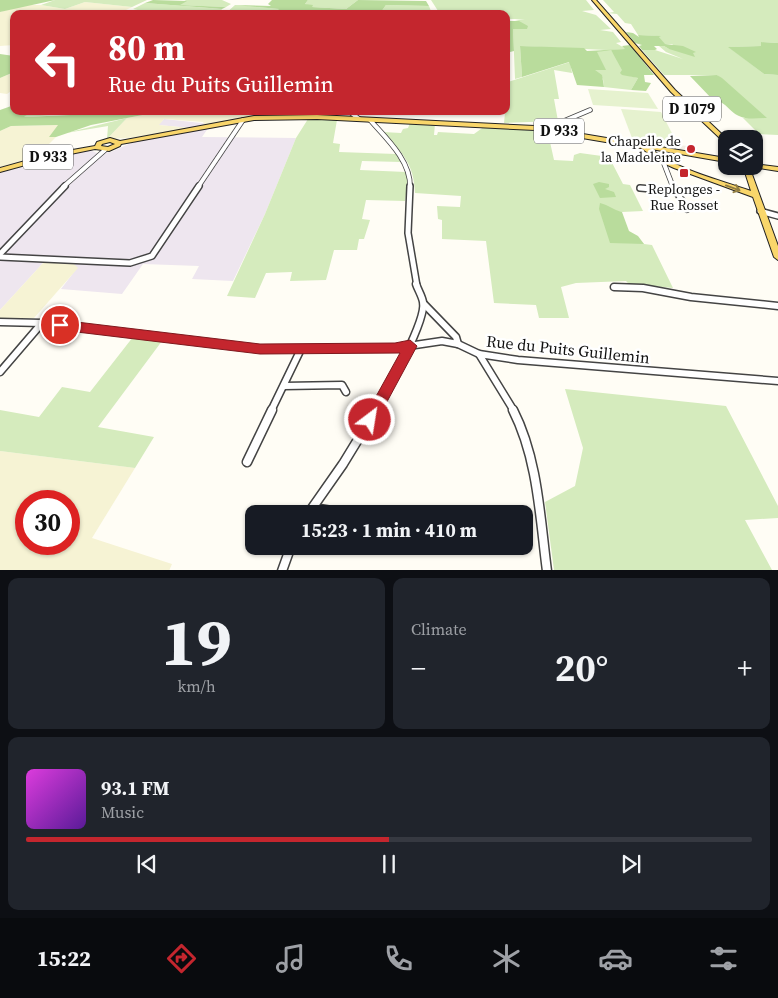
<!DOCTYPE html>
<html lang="en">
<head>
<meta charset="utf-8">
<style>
  :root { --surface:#171b24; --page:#20242c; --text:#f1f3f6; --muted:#9ea1a6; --line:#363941; --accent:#c4262e }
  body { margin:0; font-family:"Source Serif 4",serif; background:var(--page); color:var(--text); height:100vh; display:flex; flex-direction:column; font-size:19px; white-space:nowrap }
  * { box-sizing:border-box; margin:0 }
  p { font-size:16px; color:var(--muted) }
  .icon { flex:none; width:28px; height:28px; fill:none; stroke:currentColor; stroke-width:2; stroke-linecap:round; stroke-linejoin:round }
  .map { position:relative; height:570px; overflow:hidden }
  .sheet { display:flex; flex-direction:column; gap:8px; padding:8px; background:#0d0f14; flex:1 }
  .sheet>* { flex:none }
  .banner { position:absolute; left:10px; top:10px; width:500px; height:105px; border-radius:10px; box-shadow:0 1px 4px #0004; background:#c4262e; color:#fff; overflow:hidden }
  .fabs { position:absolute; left:718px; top:130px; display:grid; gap:10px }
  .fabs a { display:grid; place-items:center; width:45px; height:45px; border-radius:10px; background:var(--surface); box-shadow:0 1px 4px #0004; font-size:25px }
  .speed { position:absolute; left:15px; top:490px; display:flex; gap:10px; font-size:25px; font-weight:700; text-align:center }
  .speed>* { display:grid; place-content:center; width:65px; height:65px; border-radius:50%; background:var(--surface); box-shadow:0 1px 4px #0004; line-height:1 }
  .speed .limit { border:8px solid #d22; background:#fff; color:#111 }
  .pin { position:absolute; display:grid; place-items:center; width:42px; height:42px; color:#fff; margin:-21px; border:2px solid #fff; border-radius:50%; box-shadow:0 1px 5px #0007 }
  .me { position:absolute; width:55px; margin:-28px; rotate:31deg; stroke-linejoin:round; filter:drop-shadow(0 0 4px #0008) }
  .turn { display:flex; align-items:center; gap:18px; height:105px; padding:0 15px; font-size:22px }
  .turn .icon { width:65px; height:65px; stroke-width:2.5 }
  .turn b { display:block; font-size:35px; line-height:42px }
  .big { font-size:38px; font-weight:700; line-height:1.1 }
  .sheet .tile { flex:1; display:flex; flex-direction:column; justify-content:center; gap:8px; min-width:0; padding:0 18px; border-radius:10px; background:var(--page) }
  .sheet .dial { align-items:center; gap:0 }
  .dial b { font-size:65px; line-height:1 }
  .song { display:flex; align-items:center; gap:15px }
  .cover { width:60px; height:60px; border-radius:8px; background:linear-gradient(135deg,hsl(300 70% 55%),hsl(270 70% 35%)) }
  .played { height:5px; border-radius:2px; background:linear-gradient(90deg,var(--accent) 50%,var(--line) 50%) }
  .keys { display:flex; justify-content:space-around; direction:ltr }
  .heat { display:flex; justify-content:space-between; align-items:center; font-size:28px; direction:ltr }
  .sheet .tiles { flex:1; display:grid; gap:8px; grid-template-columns:1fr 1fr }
  .tile:last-child { grid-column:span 2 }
  .trip { position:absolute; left:245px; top:505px; width:288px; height:50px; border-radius:10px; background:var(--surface); box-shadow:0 1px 4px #0004; font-weight:700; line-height:50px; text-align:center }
  .menu { display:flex; height:80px; justify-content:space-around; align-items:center; background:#090b0e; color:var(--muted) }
  .menu .icon { width:35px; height:35px }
  .menu .current { color:var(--accent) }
  .menu b { font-size:22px; color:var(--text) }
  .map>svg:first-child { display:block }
</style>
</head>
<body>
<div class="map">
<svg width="778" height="571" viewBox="0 0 778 571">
  <rect width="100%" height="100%" fill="#fffdf5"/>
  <path fill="#eee6ef" d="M164,119L211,124L202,137L296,138L265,214L233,281L192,279L199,266L143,264L122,294L61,289L77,268L43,263L0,310V173L90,150L97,153L111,152L133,142L192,130L191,128L158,125Z"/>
  <g fill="#f6f3d4" fill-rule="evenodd">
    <path d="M85,2L132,7L118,14H14V45L0,46V12L22,5H41L65,9Z"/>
    <path d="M14,72V89L7,94L0,93V78Z"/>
    <path d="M163,111H287L282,116L247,117L205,125L203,122L164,119L159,125L191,128L129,138L107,139L127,118Z"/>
    <path d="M59,125L50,137H56L37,156L0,167V131L11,126Z"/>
    <path d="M72,262L78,268L34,318L0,319V310L43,263Z"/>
    <path d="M0,451L135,468L92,538L172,564L169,571H0ZM26,501H69V544H26Z"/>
  </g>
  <g fill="#d5ebbd">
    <path d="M55,0H147L132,7L85,2L65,9L41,5Z"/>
    <path d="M182,0H222L231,4L226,7L178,5L186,0Z"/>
    <path d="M308,0H358L346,9L312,7L305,4Z"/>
    <path d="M431,0H586L594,10L582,11L596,15L611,29L600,30L613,32L621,42L616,43L626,49L611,50L630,76L638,78L631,90L604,87L603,79L594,70L596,52L606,50L520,46L522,77L515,79L513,29L519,21L515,20L525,19H506V14H440Z"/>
    <path d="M603,0H778V43L761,42L762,46L729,47L764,74L778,75V135L759,134L743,118H766L717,75H664L642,50H655L683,59L666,52L659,46H664L669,49L673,44H664L658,36L638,35L631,24L625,23L617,14L608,13L614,12Z"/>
    <path d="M145,3L222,9L219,14H144L147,12L133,9Z"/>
    <path d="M235,5L280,9L275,14H225Z"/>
    <path d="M386,5L429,6L431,11L430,14L381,12Z"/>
    <path d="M570,62L572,73L554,70L559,99H554L558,121L504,123L508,82Z"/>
    <path d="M32,111H126L23,117Z"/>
    <path d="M127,118L107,139L108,126L66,133Z"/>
    <path d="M308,119L337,120L333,143L340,144L339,152L396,154L401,162L362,161L360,170L406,172L408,180L405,201L366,200L362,219L370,220L364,239H359L357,250H334L326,280L290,281L292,272L266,273L255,298L227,296L265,214L296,138Z"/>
    <path d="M410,123L435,124L434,135H437L438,132L474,134L485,126L557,133L559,142H550L554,160L573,161L574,155L580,153L609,157L623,184L630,185L643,211L622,212L599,209L644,244L652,245L673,288L629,284L626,281L576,283L561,287L569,318H539L536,305L494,303L486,241L442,239V220L438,219L437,206L460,207L461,196L415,193C414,163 402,153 383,132L401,133L403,129L408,128Z"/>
    <path d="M133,337L162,341L98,427L154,437L135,468L0,451V410L39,417L62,387L90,392Z"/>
    <path d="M565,389L726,406L778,506V518L745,520L772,570H554L545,502L575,486L583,448Z"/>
  </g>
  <g fill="#b9dc9c">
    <path d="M0,0H55L0,12Z"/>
    <path d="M153,0L187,1L180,5L226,7L222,9L145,3Z"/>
    <path d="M272,0H308L305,4L313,5L312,7L346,9L358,0L426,1L429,6L386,5L381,12L413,14H275L279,9L235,5L271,6L268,4Z"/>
    <path d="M506,21H519L528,26L527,29H513L514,51L506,53Z"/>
    <path d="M626,32L633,33L639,37L638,35L661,36L659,37L665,44L683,46L696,52L693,53L695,57L669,49L664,46H654L657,49L655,50H642L639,46L642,45L635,43Z"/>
    <path d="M761,42L778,43V75L764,74L728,47L761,46Z"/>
    <path d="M630,45L654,75H644L645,82L651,83L646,91L631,90L638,78L622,75L620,73L622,70L611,50L597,52L606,70H595L602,75L604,87L577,85L569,62L522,77L520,46L584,48L587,51L625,49L622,46Z"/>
    <path d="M0,54L14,56V72L0,78Z"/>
    <path d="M717,75L722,78L767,118C758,118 747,120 739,116C728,111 726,101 713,100L690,76Z"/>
    <path d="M14,105V111H32L24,117L163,111L91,125L56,137H49L58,125L11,126L0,131V110Z"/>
    <path d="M599,182L609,184V187L605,189L614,192L616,197L600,198L593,184Z"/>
    <path d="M600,203C609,205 613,210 622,212L629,231L638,236L644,244L610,243L599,209Z"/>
  </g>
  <g fill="#e6f2cf">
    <path d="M588,89L648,93L658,109L593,105Z"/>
    <path d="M621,109L661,112L676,141L632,138Z"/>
  </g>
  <path fill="#f1ede2" d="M626,139L687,146L689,152L625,141Z"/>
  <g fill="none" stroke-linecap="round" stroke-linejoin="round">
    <g stroke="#444" stroke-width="5.5">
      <g id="minor-far3">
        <path d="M349,111L359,119"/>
        <path d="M370,120C386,138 411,161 410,187"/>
        <path d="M545,129L590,110"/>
        <path d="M663,161L673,187"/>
        <path d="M63,187L105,150"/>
        <path d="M198,187L243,120"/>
      </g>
    </g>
    <g stroke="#444" stroke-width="8">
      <g id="minor-far2">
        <path d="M410,186L408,233L417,286"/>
        <path d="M673,186L687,209"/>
        <path d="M640,188L675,191"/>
        <path d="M760,211L778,216"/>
        <path d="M0,254L65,186"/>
        <path d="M0,257L130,263L152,256L199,186"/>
      </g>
    </g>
    <g stroke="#444" stroke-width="9">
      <g id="minor-far1">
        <path d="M614,287L643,288L691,297L778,306"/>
        <path d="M424,304L456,337L458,344"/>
        <path d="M0,322L42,323L260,349L395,348L442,341L458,344L479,354L518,360L778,381"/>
        <path d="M479,354L514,411"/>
        <path d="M0,372L42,323"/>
        <path d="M284,386L342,385L346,392"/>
        <path d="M271,411L301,349"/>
        <path d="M375,411C386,393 427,320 423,302C422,296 418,290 416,284"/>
      </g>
    </g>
    <g stroke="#444" stroke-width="11">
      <g id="minor">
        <path d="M513,410C538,459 540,518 547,571"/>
        <path d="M247,462L272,410"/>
        <path d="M313,508L350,514"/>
        <path d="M308,514L343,464L376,410"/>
        <path d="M282,571L291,546"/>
      </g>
    </g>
    <g stroke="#222" stroke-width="2">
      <g id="primary">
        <path d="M592,0H596L675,90L727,139L726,143L724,142L671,92Z"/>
        <path d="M317,115L535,126L726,158V162L651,149C680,171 717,179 751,191L743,166H749L778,246V260L774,257L753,197L674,168L661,162L641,148L535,130L317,119L254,120L121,144L120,146L109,151L95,149L51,158L0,172V168L50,154L95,146L97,142L110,138L120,141L254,116ZM110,142L115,144L108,147L101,146L102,144Z"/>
        <path d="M754,164L778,167V171L752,167L751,166H754Z"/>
      </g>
    </g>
    <use href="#minor-far3" stroke="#fff" stroke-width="4"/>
    <use href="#minor-far2" stroke="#fff" stroke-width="5"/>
    <use href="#minor-far1" stroke="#fff" stroke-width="6"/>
    <use href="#minor" stroke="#fff" stroke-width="8"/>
    <use href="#primary" fill="#f9d66b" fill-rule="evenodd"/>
  </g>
  <defs><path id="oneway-shaft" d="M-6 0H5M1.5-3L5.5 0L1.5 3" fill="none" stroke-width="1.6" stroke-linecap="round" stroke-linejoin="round" transform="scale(1.25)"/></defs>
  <use stroke="#917d42" href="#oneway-shaft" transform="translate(733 188) rotate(20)"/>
  <path fill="#c4262e" stroke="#7f191e" d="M60,320L260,344L395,343L410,340L417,346L375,424L370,426L365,424L363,420L400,353L260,354L60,330L53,325Z"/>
  <g fill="#c4262e" stroke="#fff" stroke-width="2">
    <circle cx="691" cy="149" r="5"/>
    <rect x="679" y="168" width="10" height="10" rx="2.5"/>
  </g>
  <g text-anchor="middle" stroke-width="5" stroke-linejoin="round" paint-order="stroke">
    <g font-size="14" fill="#111" stroke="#fff" text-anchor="end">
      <text x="681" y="146">Chapelle de<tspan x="681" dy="16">la Madeleine</tspan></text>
      <text x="684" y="194" text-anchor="middle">Replonges -<tspan x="684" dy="16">Rue Rosset</tspan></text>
    </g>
    <g fill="#fff" stroke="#585858" stroke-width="1">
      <rect x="663" y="96.5" width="58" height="25" rx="4"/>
      <rect x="534" y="118.5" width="50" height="25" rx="4"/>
      <rect x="23" y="144.5" width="50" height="25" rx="4"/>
    </g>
    <g font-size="15" font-weight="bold" fill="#111">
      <text x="692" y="114">D 1079</text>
      <text x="559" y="136">D 933</text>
      <text x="48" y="162">D 933</text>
    </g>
    <g font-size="16" fill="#111" stroke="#fff">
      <text transform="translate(568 349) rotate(6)" y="6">Rue du Puits Guillemin</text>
    </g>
  </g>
</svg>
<div class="fabs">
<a><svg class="icon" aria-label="layers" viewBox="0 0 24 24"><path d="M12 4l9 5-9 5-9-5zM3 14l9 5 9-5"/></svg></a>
</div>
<div class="speed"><div class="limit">30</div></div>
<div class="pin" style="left:60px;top:325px;background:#d93025"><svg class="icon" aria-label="arrive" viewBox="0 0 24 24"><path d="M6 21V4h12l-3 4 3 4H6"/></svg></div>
<svg class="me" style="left:370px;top:420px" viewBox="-20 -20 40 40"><circle r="17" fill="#c4262e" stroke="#fff" stroke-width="3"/><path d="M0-11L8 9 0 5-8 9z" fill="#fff"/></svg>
<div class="trip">15:23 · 1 min · 410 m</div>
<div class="banner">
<div class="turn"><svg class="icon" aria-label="left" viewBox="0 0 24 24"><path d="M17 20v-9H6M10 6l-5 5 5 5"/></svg><div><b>80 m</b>Rue du Puits Guillemin</div></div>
</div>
</div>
<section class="sheet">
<div class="tiles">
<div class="tile dial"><b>19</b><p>km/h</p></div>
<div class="tile"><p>Climate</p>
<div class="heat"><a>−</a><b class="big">20°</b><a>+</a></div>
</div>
<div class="tile">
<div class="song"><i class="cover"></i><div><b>93.1 FM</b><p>Music</p></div></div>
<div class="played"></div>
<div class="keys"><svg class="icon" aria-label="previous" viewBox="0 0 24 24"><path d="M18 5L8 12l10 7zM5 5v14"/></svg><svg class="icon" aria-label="pause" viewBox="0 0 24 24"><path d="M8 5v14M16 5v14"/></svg><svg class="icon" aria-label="next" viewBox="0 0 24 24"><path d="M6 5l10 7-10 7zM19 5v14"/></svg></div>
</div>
</div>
</section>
<nav class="menu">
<b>15:22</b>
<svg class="icon current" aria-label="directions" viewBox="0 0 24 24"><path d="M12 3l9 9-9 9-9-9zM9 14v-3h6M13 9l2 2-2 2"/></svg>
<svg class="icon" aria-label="music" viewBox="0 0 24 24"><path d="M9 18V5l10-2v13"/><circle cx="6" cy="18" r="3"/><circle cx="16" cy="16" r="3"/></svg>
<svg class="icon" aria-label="phone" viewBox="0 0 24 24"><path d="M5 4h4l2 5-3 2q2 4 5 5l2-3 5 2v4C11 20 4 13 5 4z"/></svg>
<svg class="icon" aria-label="climate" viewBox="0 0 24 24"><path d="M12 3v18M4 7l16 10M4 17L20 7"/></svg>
<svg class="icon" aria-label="car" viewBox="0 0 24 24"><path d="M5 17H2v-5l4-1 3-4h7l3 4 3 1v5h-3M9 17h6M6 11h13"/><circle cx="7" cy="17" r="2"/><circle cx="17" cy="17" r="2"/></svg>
<svg class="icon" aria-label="filters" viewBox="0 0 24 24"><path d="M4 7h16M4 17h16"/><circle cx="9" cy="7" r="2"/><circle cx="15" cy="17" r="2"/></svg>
</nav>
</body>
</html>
